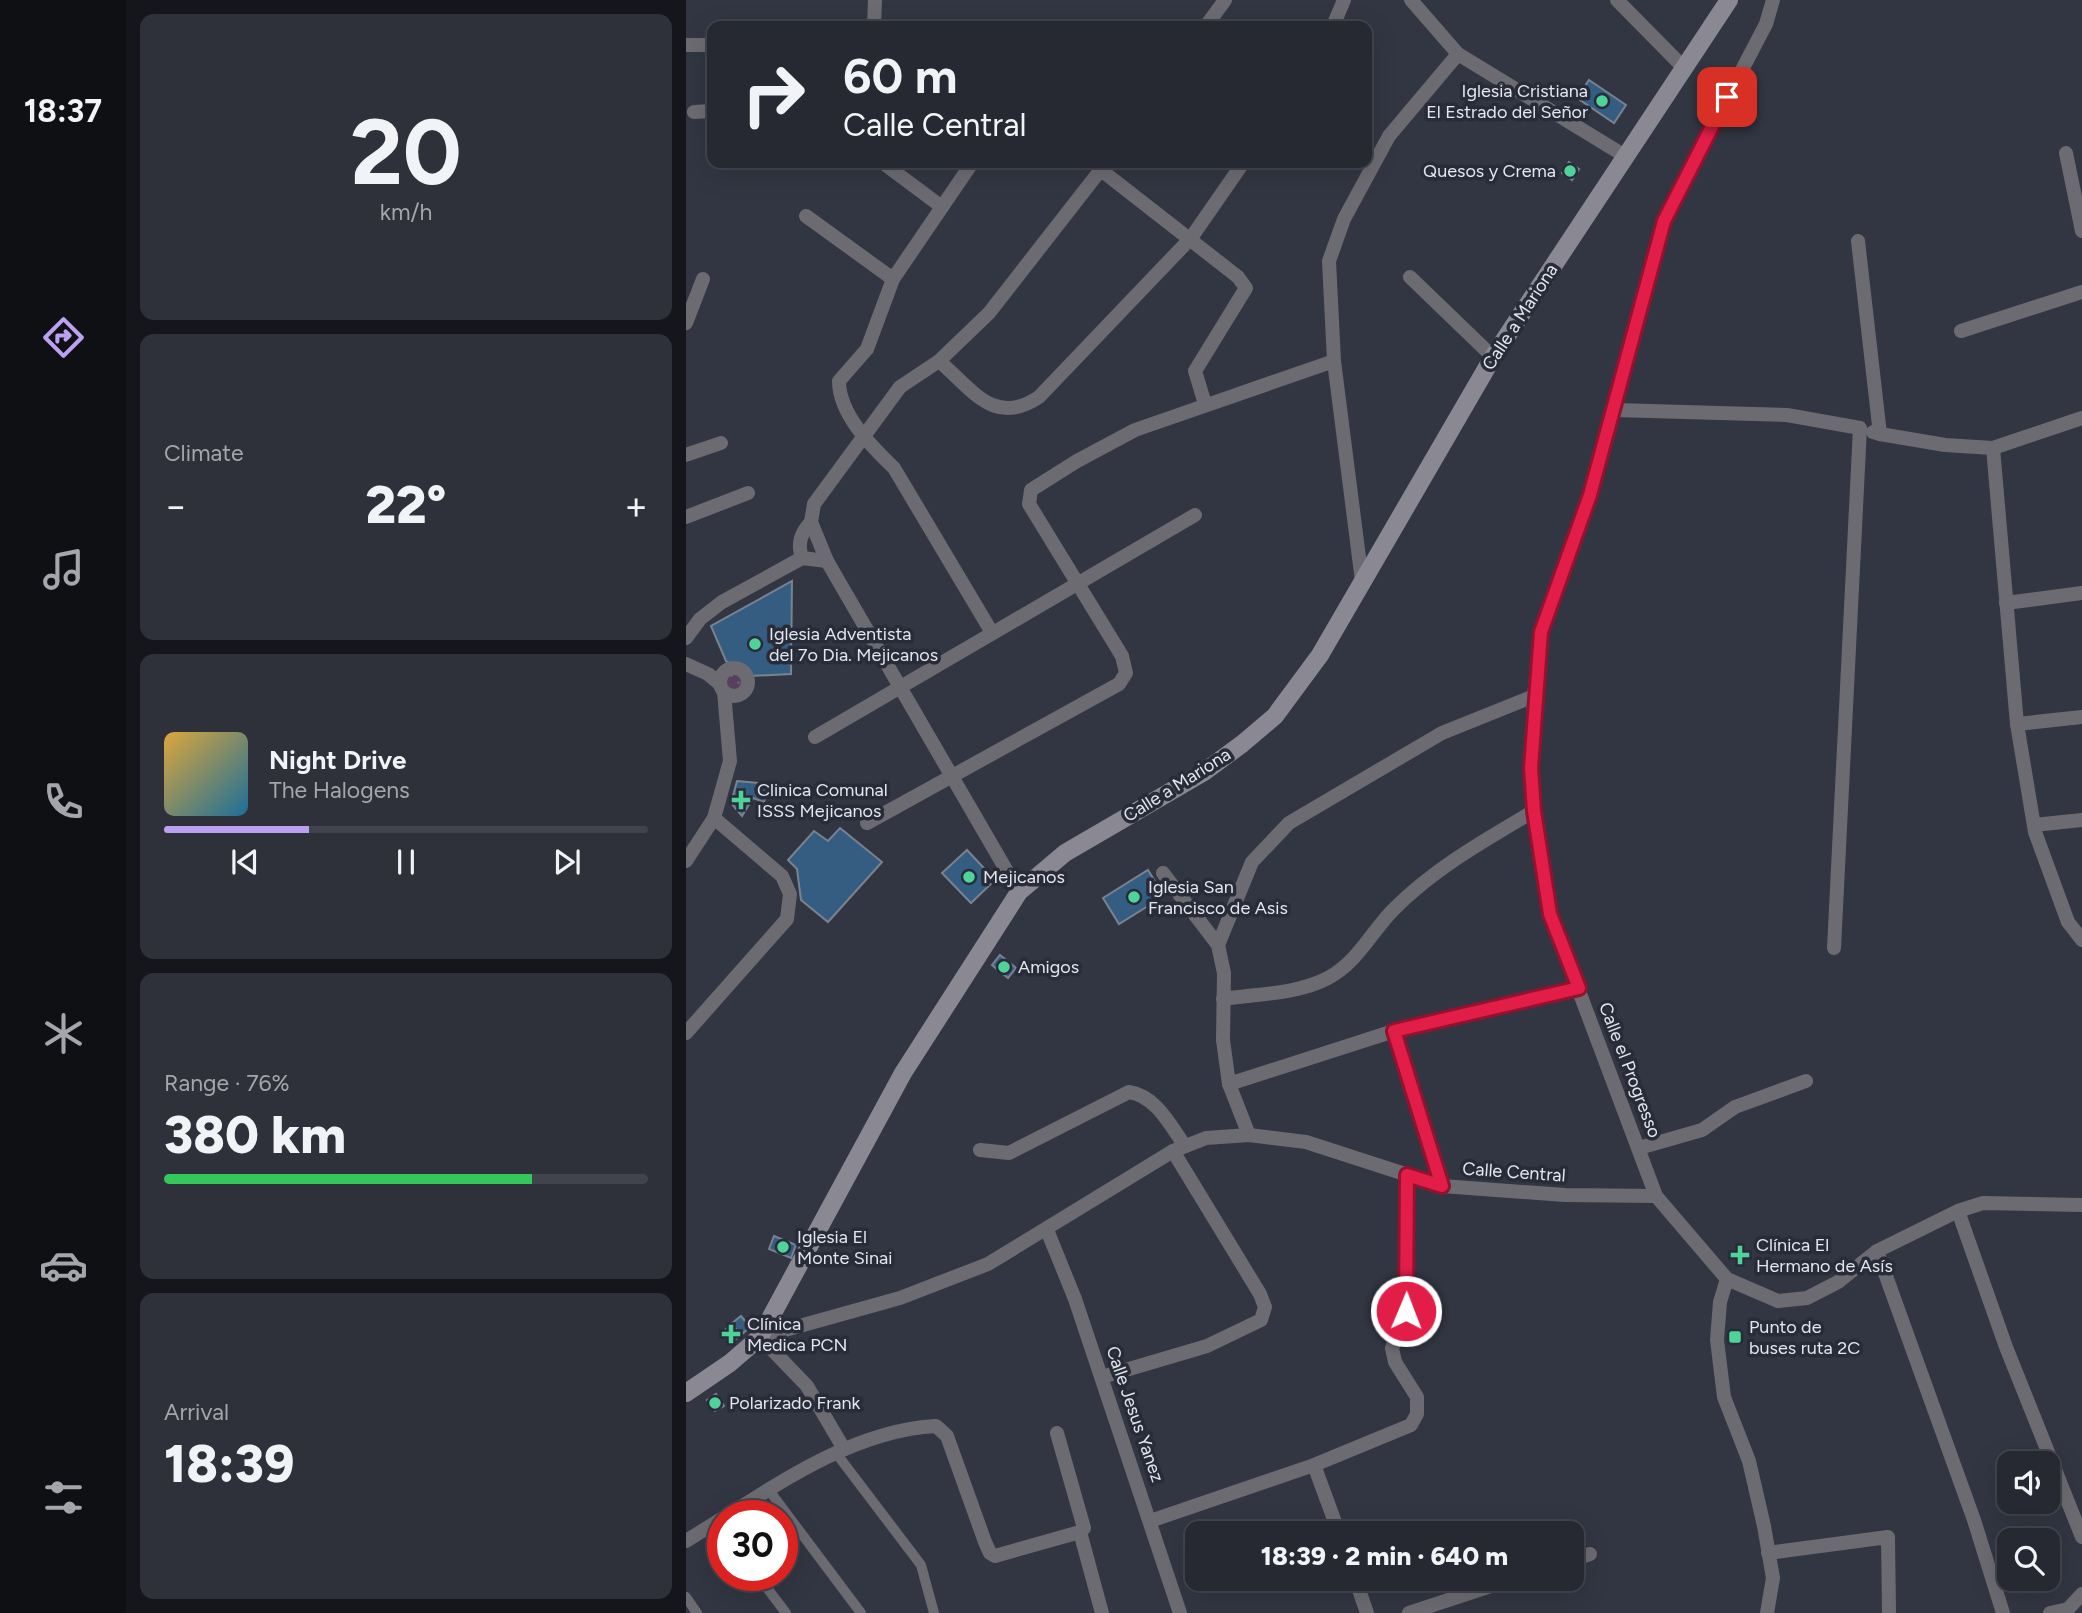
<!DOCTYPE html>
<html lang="en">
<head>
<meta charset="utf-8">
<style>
  :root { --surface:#262832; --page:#2e303a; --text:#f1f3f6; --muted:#a4a6ac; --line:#42444d; --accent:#bca0f2 }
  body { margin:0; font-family:Figtree,sans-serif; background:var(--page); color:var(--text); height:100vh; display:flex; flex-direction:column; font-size:26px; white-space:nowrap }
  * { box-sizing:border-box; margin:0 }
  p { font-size:23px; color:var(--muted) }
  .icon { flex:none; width:38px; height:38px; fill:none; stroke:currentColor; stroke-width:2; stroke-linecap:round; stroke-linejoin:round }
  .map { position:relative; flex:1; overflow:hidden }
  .side { display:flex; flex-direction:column; gap:14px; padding:14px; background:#15161c; width:560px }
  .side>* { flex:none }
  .banner { position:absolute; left:21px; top:21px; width:665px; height:147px; border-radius:14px; box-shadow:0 7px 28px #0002,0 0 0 2px var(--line); background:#262832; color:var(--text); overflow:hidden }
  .controls { position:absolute; left:1311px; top:1451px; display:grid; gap:14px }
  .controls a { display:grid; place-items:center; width:63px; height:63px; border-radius:14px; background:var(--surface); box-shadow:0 7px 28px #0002,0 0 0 2px var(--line); font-size:35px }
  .speed { position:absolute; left:21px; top:1500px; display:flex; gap:14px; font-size:35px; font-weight:700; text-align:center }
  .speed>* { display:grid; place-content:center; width:91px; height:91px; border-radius:50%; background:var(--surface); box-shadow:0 7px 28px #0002,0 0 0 2px var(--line); line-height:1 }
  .speed .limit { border:10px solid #d22; background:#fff; color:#111 }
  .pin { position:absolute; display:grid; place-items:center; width:60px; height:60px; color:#fff; margin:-30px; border-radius:14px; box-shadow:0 4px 10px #0006 }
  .me { position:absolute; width:77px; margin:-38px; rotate:1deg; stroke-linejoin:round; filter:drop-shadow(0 0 5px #0008) }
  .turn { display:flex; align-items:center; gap:24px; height:147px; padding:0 21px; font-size:32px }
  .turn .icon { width:91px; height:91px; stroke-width:2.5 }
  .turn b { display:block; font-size:49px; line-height:60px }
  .big { font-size:52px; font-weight:800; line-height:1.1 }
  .side .card { flex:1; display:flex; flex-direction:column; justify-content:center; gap:10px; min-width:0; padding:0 24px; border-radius:14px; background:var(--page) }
  .side .dial { align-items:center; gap:0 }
  .dial b { font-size:91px; line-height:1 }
  .song { display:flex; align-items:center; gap:21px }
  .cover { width:84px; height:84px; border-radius:10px; background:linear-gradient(135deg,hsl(40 70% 55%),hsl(200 70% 35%)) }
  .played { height:7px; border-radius:4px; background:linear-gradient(90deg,var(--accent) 30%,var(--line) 30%) }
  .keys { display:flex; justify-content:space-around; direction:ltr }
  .heat { display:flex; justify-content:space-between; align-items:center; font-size:38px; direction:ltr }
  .charge { height:10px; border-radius:5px; background:linear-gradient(90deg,#34c759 76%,var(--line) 0) }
  .trip { position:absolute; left:499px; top:1521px; width:399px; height:70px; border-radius:14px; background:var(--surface); box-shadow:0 7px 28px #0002,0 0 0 2px var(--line); font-weight:800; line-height:70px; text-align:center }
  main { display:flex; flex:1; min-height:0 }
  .menu { display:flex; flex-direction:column; width:126px; justify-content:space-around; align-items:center; background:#0f1014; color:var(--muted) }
  .menu .icon { width:49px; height:49px }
  .menu .active { color:var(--accent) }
  .menu b { font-size:32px; color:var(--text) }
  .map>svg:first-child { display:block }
</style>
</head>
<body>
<main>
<nav class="menu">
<b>18:37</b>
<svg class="icon active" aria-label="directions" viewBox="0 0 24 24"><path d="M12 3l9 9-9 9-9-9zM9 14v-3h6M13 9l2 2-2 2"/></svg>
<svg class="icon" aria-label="music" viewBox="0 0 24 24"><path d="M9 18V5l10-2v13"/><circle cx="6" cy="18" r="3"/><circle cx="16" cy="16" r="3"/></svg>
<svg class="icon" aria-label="phone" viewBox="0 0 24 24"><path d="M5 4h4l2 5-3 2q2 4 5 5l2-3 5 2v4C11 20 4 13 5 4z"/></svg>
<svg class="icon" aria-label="climate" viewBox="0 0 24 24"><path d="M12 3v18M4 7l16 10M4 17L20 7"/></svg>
<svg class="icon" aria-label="car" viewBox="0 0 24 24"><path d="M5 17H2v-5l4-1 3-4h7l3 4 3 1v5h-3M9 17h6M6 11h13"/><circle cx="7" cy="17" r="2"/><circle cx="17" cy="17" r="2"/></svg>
<svg class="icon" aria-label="filters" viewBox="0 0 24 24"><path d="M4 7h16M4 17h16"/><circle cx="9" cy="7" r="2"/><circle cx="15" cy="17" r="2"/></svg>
</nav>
<section class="side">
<div class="card dial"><b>20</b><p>km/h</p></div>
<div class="card"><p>Climate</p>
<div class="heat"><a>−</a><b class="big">22°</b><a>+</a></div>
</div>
<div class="card">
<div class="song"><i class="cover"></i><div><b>Night Drive</b><p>The Halogens</p></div></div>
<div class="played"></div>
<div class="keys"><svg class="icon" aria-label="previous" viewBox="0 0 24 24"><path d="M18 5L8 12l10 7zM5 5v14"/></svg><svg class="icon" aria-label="pause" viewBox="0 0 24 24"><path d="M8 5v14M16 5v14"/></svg><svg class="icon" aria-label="next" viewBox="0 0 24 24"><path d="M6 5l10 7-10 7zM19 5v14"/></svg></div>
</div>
<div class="card"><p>Range · 76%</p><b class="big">380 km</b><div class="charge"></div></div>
<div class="card"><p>Arrival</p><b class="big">18:39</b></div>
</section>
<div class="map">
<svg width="1396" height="1613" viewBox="0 0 1396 1613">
  <defs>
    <pattern id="green-dots" width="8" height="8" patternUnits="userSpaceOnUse" patternTransform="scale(1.75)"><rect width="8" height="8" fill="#55415e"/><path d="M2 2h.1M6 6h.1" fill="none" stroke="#6d5c75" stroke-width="1.8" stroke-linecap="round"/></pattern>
  </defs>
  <rect width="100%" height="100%" fill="#323642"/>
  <circle fill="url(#green-dots)" cx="50" cy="682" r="10"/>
  <g fill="#355c81" stroke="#78838f" stroke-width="2">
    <path d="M903,80L940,105L928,123L891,98Z"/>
    <path d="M883,162L893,169L886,180L876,173Z"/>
    <path d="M106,581L105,674L64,676L40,661L25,626Z"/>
    <path d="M51,781L83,784L78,802L67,798L56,816L45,803Z"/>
    <path d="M154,828L196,862L142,922L115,900L111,869L102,860L128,831L142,841Z"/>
    <path d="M281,850L309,880L285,903L256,873Z"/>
    <path d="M462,870L478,896L433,924L417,898Z"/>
    <path d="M314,955L330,968L322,978L306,965Z"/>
    <path d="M88,1236L110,1245L105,1258L83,1249Z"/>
    <path d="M55,1316L64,1327L55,1335L45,1324Z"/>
    <path d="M45,1324L55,1335L45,1343L36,1333Z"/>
    <path d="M30,1394L38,1406L29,1411L21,1400Z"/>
  </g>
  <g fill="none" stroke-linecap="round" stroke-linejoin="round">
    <g stroke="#6c6b72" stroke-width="10">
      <path d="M150,1453L235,1565L248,1613"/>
      <path d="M82,1489L175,1613"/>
      <path d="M71,1575L100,1613"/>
      <path d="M0,1597L11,1613"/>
    </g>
    <g stroke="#6c6b72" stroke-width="14">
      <path d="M725,0L772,54L939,156"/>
      <path d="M931,0L998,68"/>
      <path d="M188,26L189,0"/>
      <path d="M520,26L539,0"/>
      <path d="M647,26L658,0"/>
      <path d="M0,45H26"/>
      <path d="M8,112L26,111"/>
      <path d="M1380,153L1396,231"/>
      <path d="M197,163L256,207"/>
      <path d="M286,163L207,279L181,349L153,381C153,414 185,446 208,468L305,631"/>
      <path d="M415,170L552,277L560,288L509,371L519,404"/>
      <path d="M120,216L207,279"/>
      <path d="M1172,241L1194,434L1187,432"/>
      <path d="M724,277L807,357"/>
      <path d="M0,323L17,279"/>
      <path d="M1275,331L1396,292"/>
      <path d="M253,361C287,390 308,427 353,397L505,238L557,163"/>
      <path d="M929,410L1101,415L1174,428L1148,948"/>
      <path d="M1194,434L1259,445L1307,448L1331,724L1349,832L1382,922L1396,940"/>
      <path d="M1307,448L1396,418"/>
      <path d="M0,455L35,443"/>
      <path d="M0,517L62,493"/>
      <path d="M116,558C111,543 115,533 125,522"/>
      <path d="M676,581L648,361L643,261L658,219L703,136L772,54"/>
      <path d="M1320,603L1396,593"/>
      <path d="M0,638L14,619L36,602L116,558L141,561"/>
      <path d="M0,664L22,674L34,684"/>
      <circle cx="48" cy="682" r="14"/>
      <path d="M1331,724L1396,717"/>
      <path d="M129,737L509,515"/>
      <path d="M181,823L433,684L440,673L436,656L343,504L345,490L391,461L449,430L648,361"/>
      <path d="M1348,825L1396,820"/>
      <path d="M0,861L28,818L44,761L38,692"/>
      <path d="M477,873L532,945L538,973L537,1040L543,1084L563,1135"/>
      <path d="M333,892L141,561L125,522L128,504L214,387L253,361L303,313L420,163"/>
      <path d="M532,945L566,862L603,823L756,733L848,696"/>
      <path d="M537,999C570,994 612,994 642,978C672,962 685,932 708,909C749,868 799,840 848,811"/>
      <path d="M708,1031L893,988"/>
      <path d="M0,1033L101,919L104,894L96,876L28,818"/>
      <path d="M543,1084L708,1031L756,1186"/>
      <path d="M953,1148L1016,1130L1049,1107L1120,1081"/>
      <path d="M294,1150L323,1153L443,1092C470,1096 484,1125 499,1146"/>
      <path d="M970,1196L864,914L848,811L845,768L848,696L855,632L904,495L977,221L1080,24L1087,0"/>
      <path d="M1272,1211L1320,1347L1396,1537"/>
      <path d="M361,1230L389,1299L494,1613"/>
      <path d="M1191,1251L1288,1520L1317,1613"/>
      <path d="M1041,1279L1034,1302L1031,1340L1038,1397L1063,1461L1078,1526L1087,1578L1081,1613"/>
      <path d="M416,1377L521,1346L575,1320L579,1307L574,1294L487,1151"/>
      <path d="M158,1449L121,1386L74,1337L214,1298L302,1264L487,1151L520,1138L563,1135L620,1142L756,1186L879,1195L970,1196L1041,1279L1092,1301L1121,1298L1152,1282L1191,1251L1272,1211L1297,1203L1396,1205"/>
      <path d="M628,1465L653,1533"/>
      <path d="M41,1516C103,1476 174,1430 250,1426L261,1436L299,1542L304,1553L309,1556L394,1532L398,1528L371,1433"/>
      <path d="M464,1521L628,1465L725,1425L731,1414V1397L709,1362L706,1348L720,1311L721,1175"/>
      <path d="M394,1532L416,1613"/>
      <path d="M0,1541L37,1518"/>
      <path d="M1082,1553L1202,1537L1203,1613"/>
      <path d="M886,1560L904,1554"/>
      <path d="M669,1578L681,1613"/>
      <path d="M723,1613L829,1578"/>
      <path d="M1364,1613L1382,1609L1396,1594"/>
    </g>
    <path stroke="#8a8993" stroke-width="18" d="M0,1393L44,1363L74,1337L217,1073L333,892L379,853L518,772L556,744L589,716L634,655L807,357L1043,0"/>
  </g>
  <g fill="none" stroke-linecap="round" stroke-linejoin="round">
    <g stroke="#92132f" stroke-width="18">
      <path id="route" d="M720,1311L721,1175L756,1186L708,1031L893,988L864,914L848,811L845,768L855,632L904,495L978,221L1041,97"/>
    </g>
    <use href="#route" stroke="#e11d48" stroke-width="12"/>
  </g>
  <g fill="#50d398" stroke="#282c38" stroke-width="2.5">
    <circle cx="916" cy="101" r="7"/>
    <circle cx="884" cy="171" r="7"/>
    <circle cx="69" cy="644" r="7"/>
    <path d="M51.5 789.5h7v7h7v7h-7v7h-7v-7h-7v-7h7z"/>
    <circle cx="283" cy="877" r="7"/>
    <circle cx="448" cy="897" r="7"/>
    <circle cx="318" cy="967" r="7"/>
    <circle cx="97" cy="1247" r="7"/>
    <path d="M1050.5 1244.5h7v7h7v7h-7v7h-7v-7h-7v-7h7z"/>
    <path d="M41.5 1323.5h7v7h7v7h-7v7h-7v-7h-7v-7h7z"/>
    <rect x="1042" y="1330" width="14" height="14" rx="3.5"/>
    <circle cx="29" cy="1403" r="7"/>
  </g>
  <g text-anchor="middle" stroke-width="7" stroke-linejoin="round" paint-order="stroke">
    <g font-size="18" fill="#e3e6ee" stroke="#282c38" text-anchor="start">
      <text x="902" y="97" text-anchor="end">Iglesia Cristiana<tspan x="902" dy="21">El Estrado del Señor</tspan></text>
      <text x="870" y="177" text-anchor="end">Quesos y Crema</text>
      <text x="83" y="640">Iglesia Adventista<tspan x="83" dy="21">del 7o Dia. Mejicanos</tspan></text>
      <text x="71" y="796">Clinica Comunal<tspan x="71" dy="21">ISSS Mejicanos</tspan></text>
      <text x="297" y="883">Mejicanos</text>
      <text x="462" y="893">Iglesia San<tspan x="462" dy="21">Francisco de Asis</tspan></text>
      <text x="332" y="973">Amigos</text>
      <text x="111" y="1243">Iglesia El<tspan x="111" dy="21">Monte Sinai</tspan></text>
      <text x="1070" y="1251">Clínica El<tspan x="1070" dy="21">Hermano de Asís</tspan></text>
      <text x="61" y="1330">Clínica<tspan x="61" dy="21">Medica PCN</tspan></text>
      <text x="1063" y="1333">Punto de<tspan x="1063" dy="21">buses ruta 2C</tspan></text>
      <text x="43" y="1409">Polarizado Frank</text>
    </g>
    <g font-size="18" fill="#e3e6ee" stroke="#282c38">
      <text transform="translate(834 317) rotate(-57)" y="6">Calle a Mariona</text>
      <text transform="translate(491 785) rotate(-32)" y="6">Calle a Mariona</text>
      <text transform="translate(944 1070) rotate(69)" y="6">Calle el Progresso</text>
      <text transform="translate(828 1172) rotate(4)" y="6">Calle Central</text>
      <text transform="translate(449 1414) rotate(71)" y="6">Calle Jesus Yanez</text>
    </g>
  </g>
</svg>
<div class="controls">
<a><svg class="icon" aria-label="sound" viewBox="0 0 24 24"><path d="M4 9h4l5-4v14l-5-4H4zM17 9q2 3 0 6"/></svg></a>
<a><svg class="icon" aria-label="search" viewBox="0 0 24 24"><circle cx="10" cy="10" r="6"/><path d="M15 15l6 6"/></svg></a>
</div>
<div class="speed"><div class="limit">30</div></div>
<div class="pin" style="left:1041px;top:97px;background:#d93025"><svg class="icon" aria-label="arrive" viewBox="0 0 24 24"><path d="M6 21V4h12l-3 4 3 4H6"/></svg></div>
<svg class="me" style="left:720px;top:1311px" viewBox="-20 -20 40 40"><circle r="17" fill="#e11d48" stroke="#fff" stroke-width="3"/><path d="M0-11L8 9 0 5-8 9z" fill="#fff"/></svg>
<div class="trip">18:39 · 2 min · 640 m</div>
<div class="banner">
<div class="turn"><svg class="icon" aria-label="right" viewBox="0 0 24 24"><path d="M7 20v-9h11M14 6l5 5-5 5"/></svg><div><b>60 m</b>Calle Central</div></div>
</div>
</div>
</main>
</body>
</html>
